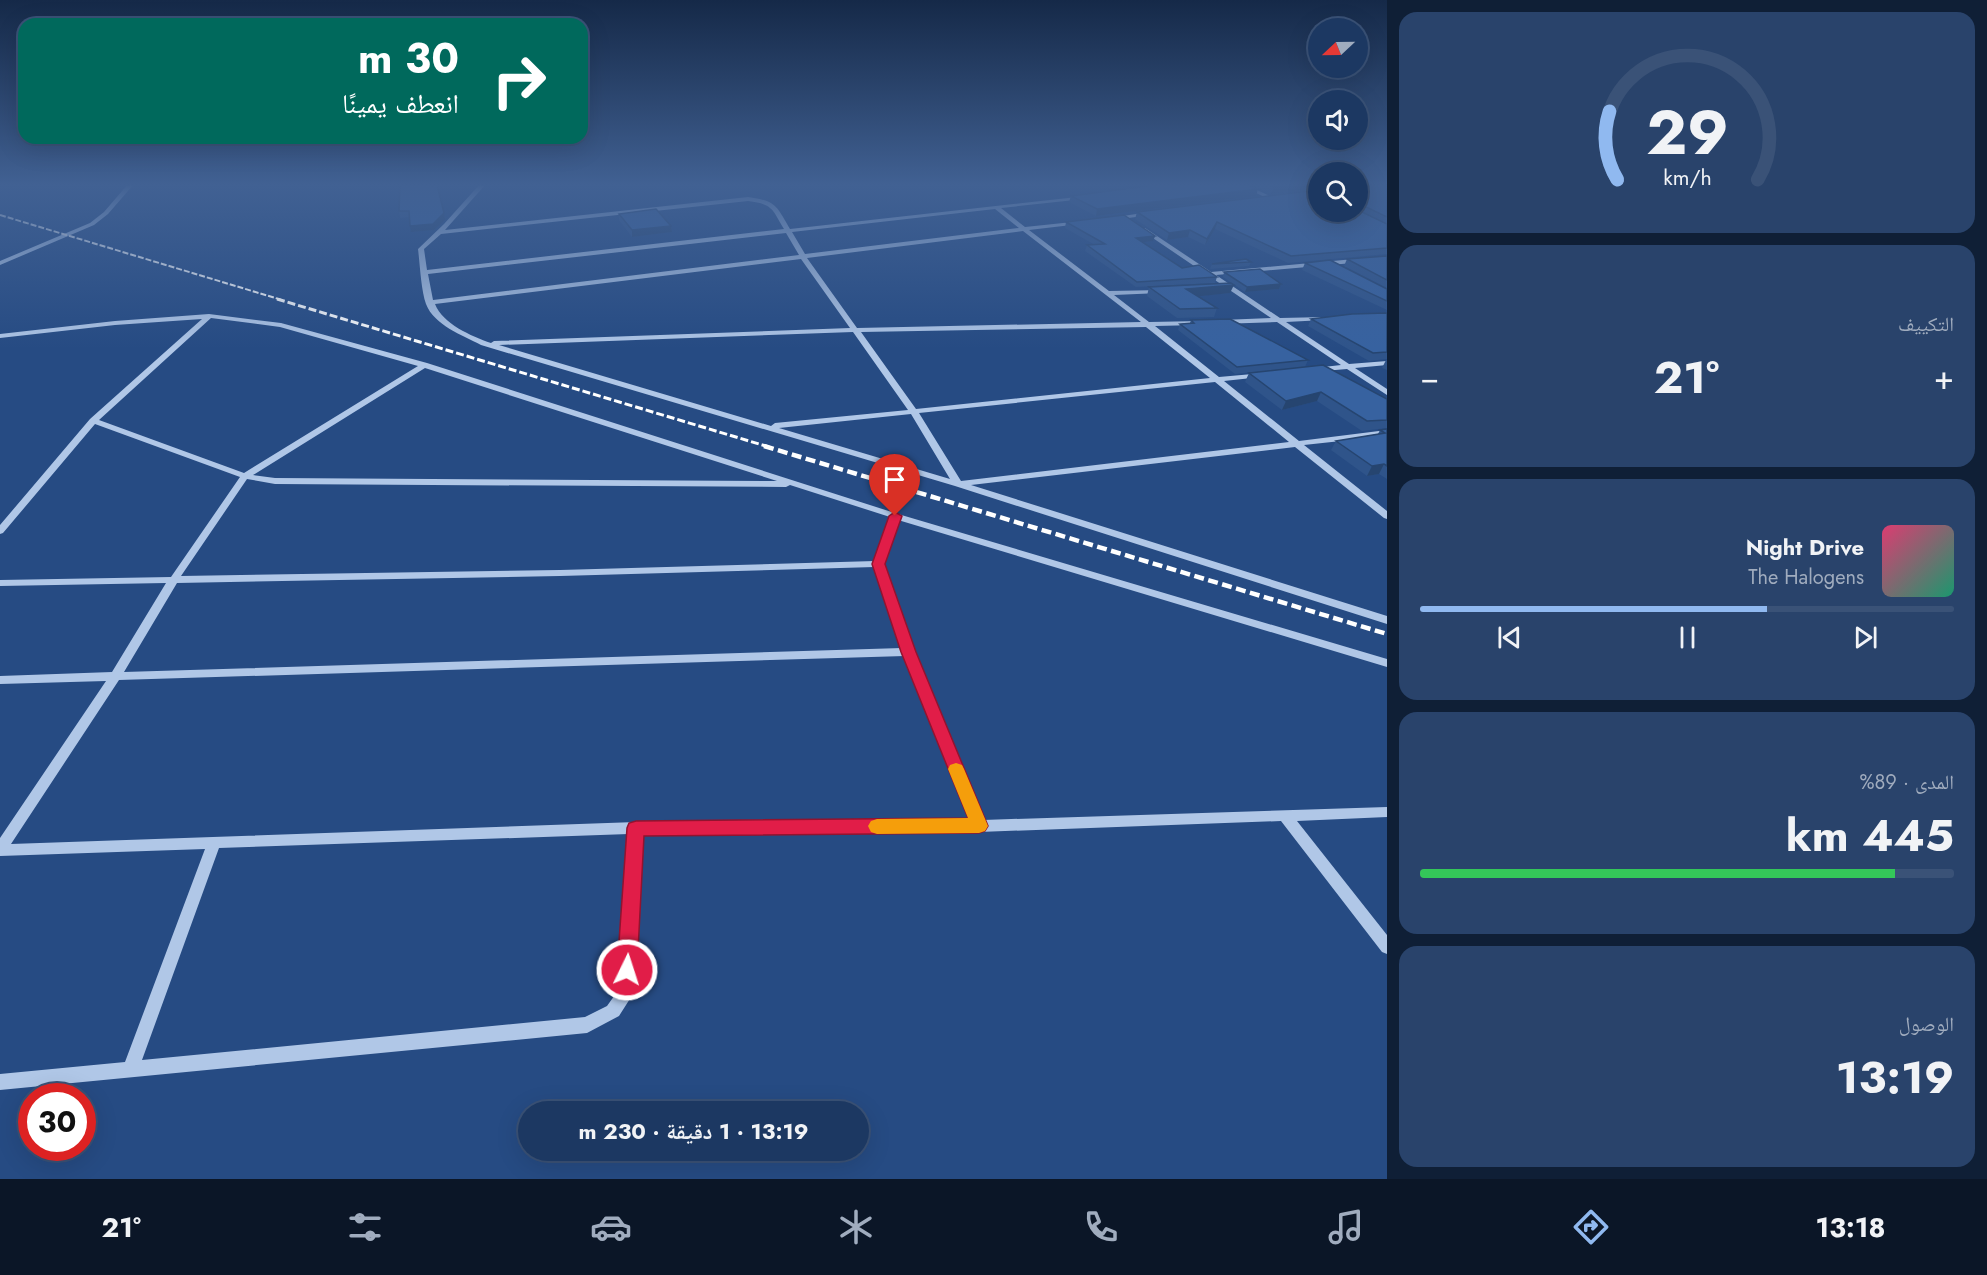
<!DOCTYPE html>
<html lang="ar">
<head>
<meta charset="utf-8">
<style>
  :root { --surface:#1c3862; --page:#29436b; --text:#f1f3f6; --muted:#a0acbe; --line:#3a5277; --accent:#90b9f0 }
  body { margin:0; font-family:Jost,"Noto Naskh Arabic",sans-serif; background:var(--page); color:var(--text); direction:rtl; height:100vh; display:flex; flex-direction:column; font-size:22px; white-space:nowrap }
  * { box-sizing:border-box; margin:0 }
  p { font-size:20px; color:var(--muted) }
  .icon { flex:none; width:33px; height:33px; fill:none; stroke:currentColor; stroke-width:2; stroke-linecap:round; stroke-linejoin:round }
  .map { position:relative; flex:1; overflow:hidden; direction:ltr }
  .side { display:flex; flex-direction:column; gap:12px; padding:12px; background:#0f1f36; width:600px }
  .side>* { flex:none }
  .guide { position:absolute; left:18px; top:18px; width:570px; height:126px; border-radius:18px; box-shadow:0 6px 24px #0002,0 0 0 2px var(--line); direction:rtl; background:#00695c; color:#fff; overflow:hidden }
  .needle { width:39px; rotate:248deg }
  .tools { position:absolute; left:1308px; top:18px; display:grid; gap:12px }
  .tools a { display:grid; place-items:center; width:60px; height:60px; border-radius:50%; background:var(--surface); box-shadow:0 6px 24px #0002,0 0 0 2px var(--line); font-size:30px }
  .speed { position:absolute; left:18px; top:1083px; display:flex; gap:12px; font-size:30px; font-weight:700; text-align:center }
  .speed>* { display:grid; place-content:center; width:78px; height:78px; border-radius:50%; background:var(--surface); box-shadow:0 6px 24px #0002,0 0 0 2px var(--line); line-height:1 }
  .speed .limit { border:9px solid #d22; background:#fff; color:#111 }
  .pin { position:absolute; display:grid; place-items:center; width:51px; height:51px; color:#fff; margin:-62px -26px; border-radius:50% 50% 50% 0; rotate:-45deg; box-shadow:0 0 6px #0007 }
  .pin .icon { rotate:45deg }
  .me { position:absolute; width:66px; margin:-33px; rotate:4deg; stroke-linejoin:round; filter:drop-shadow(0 0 4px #0008) }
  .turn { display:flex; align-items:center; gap:21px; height:126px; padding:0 30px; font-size:27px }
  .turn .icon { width:78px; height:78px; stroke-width:2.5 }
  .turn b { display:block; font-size:42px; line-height:51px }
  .big { font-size:45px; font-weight:700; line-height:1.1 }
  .side .tile { flex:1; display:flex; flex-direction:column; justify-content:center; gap:9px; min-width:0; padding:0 21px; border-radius:18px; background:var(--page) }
  .side .dial { align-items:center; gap:0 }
  .dial svg { height:156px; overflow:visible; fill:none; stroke:var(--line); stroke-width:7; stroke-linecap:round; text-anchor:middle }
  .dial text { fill:var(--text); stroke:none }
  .song { display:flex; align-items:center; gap:18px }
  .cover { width:72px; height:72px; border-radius:9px; background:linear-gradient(135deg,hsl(340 70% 55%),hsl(160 70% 35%)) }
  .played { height:6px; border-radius:3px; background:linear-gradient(90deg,var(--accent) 65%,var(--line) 65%) }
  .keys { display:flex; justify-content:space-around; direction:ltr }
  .heat { display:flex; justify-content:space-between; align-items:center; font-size:33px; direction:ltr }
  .charge { height:9px; border-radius:4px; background:linear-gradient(90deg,#34c759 89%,var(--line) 0) }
  .trip { position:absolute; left:518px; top:1101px; width:351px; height:60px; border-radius:30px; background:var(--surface); box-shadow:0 6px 24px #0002,0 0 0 2px var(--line); font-weight:700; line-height:60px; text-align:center; direction:rtl }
  .tab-bar { display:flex; height:96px; justify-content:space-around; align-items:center; background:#0b1627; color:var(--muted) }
  .tab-bar .icon { width:42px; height:42px }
  .tab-bar .active { color:var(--accent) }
  .tab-bar b { font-size:27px; color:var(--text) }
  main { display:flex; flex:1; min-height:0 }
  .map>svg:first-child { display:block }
</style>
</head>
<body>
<main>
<section class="side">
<div class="tile dial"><svg viewBox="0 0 100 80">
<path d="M14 69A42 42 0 1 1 86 69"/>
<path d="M14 69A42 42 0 0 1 10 34" stroke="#90b9f0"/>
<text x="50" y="56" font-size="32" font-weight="700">29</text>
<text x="50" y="72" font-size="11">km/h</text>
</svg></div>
<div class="tile"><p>التكييف</p>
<div class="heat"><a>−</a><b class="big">21°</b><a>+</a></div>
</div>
<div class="tile">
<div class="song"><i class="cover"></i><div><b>Night Drive</b><p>The Halogens</p></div></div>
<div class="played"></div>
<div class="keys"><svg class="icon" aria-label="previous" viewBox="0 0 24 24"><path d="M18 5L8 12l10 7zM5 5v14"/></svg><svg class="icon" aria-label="pause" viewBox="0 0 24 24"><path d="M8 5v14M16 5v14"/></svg><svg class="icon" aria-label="next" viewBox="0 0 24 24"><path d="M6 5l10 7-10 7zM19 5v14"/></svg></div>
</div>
<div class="tile"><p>المدى · 89%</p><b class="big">445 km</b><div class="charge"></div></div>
<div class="tile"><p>الوصول</p><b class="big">13:19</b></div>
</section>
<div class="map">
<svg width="1387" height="1179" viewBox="0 0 1387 1179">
  <rect width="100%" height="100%" fill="#264b83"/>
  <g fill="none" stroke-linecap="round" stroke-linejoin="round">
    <g fill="#b0c7e7" fill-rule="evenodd">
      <path d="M128,184H134L108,214L94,225L0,265V261L90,223L104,212Z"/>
      <path d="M480,184H486L445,230L748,197C776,201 776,205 790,229L1086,196L1087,197L1084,199L1001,208L1025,227L1082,221V223L1080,224L1029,230L1109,291L1162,290V292L1160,293L1114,295L1149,322L1201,321V325H1198L1155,326L1219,377L1264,373L1265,375L1261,377L1224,381L1299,441L1387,430V436L1304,445L1387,511V519L1384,518L1295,447L971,485L1387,616V624L955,486L481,345C462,335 434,325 426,304C421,290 420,265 418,249L444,224ZM748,201C773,204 772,209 784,229L427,270L424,249L441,234ZM995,209L1019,228L805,254L792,232ZM1023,231L1141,322L857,328L807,258ZM786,233L799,255L433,300L428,274ZM801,259L850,328L494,341L491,343C471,336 443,324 435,304ZM1146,327L1210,378L916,409L861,332ZM853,332L908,410L775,423L771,426L499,345ZM1215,382L1289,442L961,481L919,413ZM911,414L950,479L779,428Z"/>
      <path d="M1237,184H1244L1274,198L1269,199Z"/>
      <path d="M1149,212L1151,213V215L1113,220L1110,218Z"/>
      <path d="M1141,228H1145L1211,272L1387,256V260L1216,275L1280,318L1326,317L1328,318L1324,320L1286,322L1349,364L1387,361V365L1355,368L1387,389V395L1347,369L1312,372V368H1315L1341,365L1277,322L1219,324L1218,322L1222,320L1271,318L1141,230Z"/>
      <path d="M209,314L281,323L427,363L898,514L1387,659V667L898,520L884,564L915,652L983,820L1387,807V817L1297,821L1387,935V954L1382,952L1281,821L979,832L642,834L633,994L619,1016L587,1033L0,1090V1074L125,1062L205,849L0,856V838L106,681L0,684V676L112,672L166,583L0,586V580L171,577L240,477L95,424L3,533L0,534V525L90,419L202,319L115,325L0,338V334L115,321ZM211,318L280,327L418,366L244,473L99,420ZM425,368L777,481L275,478L253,475ZM247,479L275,484L786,487L790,485L890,517L875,561L560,570L181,576ZM875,567L902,648L124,672L177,583L560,576ZM905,656L970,820L636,822L11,844L119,680ZM629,834L617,992L607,1006L585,1017L142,1060L219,848Z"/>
    </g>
    <path stroke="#fff" stroke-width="2" stroke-dasharray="6 2" stroke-linecap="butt" d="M0,215L282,300"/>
    <path stroke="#fff" stroke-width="3" stroke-dasharray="8 3" stroke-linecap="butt" d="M277,299L769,447"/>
    <path stroke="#fff" stroke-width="4.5" stroke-dasharray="10 4.5" stroke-linecap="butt" d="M764,446L1387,634"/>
  </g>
  <g fill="#2f548a">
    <path d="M400,184L445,220L434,230L411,232L410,217L400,218L399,211Z"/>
    <path d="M1249,184H1318V188L1271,194Z"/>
    <path d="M1358,184H1363H1360L1361,185L1387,184V254L1288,263L1215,229L1205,245L1188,237L1167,240L1135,219L1137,212H1358Z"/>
    <path d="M1071,196H1256L1096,216L1069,202Z"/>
    <path d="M619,214L671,226L672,232L632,237L619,220Z"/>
    <path d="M1066,222L1155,236L1153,241L1143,242L1182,268L1217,277L1215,283L1136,287L1085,251L1087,245H1095L1065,228Z"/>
    <path d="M1387,256V288L1344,266L1347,259Z"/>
    <path d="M1251,262L1249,266L1210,269L1212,264Z"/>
    <path d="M1305,263L1387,289V310L1302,270Z"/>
    <path d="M1224,272L1281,284L1279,289L1245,292L1223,277Z"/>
    <path d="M1149,287L1230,293L1198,296L1217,308L1214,317L1177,318L1147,296Z"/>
    <path d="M1387,313V359L1369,361L1308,326L1311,319Z"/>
    <path d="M1191,320L1308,360L1305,367L1235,374L1178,330L1180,324L1190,323Z"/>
    <path d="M1386,360H1387V370L1382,368Z"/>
    <path d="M1249,373L1387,399V428L1362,431L1317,401L1282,410L1245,382Z"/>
    <path d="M1387,429V479L1379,474L1367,476L1331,450L1336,441L1378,434L1380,430Z"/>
  </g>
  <g fill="#264570">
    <path d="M1302,184H1318V188L1271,194L1274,187Z"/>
    <path d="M1258,189L1256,196L1096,216L1097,209Z"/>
    <path d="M444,213L445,220L434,230L411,232L410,226Z"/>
    <path d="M1217,222L1215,229L1205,245L1207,239Z"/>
    <path d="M671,226L672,232L632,237V230Z"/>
    <path d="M1190,230L1188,237L1167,240L1169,233Z"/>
    <path d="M1155,236L1153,241L1135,243L1136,238Z"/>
    <path d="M1281,284L1279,289L1245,292L1247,287Z"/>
    <path d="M1234,285L1230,293L1183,298L1186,289Z"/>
    <path d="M1321,392L1317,401L1282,410L1286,401Z"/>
    <path d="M1384,464L1379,474L1367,476L1372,466Z"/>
  </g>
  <g fill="#3762a0" stroke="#264570" stroke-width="1.5">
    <path d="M400,184H431L432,186L437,185L444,213L433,224L410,226L409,211H399Z"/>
    <path d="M1162,184H1247L1258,189L1097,209L1071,196Z"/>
    <path d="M1266,184H1302L1274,187Z"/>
    <path d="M1358,184L1361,185L1387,184V217L1360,204H1358Z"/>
    <path d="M1318,190V212H1358V210L1387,224V248L1291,256L1217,222L1207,239L1190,230L1169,233L1137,212Z"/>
    <path d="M656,209L671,226L632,230L619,214Z"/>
    <path d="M1124,215L1155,236L1136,238L1182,268L1199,265L1217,277L1137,282L1087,245L1105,244L1066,222Z"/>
    <path d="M1387,256V280L1347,259Z"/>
    <path d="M1246,259L1251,262L1212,264Z"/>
    <path d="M1330,260L1387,289V301L1305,263Z"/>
    <path d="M1260,269L1281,284L1247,287L1224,272Z"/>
    <path d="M1231,283L1234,285L1186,289L1217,308L1180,309L1149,287Z"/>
    <path d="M1387,313V352L1373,353L1311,319L1352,314Z"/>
    <path d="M1230,319L1308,360L1237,367L1180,324L1194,323L1191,320Z"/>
    <path d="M1323,365L1387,399V420L1367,421L1321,392L1286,401L1249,373Z"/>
    <path d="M1387,429V466L1384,464L1372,466L1336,441L1385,433L1380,430Z"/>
  </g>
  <linearGradient id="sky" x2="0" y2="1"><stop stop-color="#152948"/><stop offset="0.53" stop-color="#416193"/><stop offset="1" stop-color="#416193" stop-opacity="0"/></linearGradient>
  <rect width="1387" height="349" fill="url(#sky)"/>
  <path fill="#e11d48" stroke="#92132f" stroke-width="1.5" d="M895,512L902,516L885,564L916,652L988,826L985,831L979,833L644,836L637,970L634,977L627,980L620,977L617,970L627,828L629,823L636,821L968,818L901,652L872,564L889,516Z"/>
  <path fill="#f59e0b" d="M956,763L962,765L964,769L988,826L985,831L979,833L877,834L871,832L868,826L871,821L877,819L968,818L948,769L950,765Z"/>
</svg>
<div class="tools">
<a><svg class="needle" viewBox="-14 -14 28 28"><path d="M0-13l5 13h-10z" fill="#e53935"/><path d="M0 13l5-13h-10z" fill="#a0acbe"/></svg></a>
<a><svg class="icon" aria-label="sound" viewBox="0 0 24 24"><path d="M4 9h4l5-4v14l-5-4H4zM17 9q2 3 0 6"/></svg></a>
<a><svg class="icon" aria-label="search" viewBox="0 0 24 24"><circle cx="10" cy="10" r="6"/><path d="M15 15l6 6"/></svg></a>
</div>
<div class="speed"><div class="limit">30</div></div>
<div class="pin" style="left:895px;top:516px;background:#d93025"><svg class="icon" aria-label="arrive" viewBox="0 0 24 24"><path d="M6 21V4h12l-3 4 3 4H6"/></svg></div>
<svg class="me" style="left:627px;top:970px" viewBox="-20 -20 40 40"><circle r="17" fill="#e11d48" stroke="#fff" stroke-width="3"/><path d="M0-11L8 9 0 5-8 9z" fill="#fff"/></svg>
<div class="trip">13:19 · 1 دقيقة · 230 m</div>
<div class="guide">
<div class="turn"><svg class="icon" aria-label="right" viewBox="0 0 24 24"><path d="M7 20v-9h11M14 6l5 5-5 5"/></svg><div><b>30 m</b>انعطف يمينًا</div></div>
</div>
</div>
</main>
<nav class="tab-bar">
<b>13:18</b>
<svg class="icon active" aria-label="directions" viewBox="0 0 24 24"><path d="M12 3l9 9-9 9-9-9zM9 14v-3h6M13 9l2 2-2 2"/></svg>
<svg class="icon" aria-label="music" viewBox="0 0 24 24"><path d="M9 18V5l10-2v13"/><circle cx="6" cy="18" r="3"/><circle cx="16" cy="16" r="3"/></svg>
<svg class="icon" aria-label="phone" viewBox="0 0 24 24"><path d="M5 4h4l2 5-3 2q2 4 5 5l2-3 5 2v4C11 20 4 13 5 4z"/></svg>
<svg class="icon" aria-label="climate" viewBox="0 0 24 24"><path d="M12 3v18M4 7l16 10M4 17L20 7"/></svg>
<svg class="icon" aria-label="car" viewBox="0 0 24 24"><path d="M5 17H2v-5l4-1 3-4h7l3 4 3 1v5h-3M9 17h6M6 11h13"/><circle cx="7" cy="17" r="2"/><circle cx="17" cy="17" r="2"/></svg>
<svg class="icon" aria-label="filters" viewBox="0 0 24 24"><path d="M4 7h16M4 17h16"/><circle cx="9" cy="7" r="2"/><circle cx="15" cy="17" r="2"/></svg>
<b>21°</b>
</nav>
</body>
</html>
